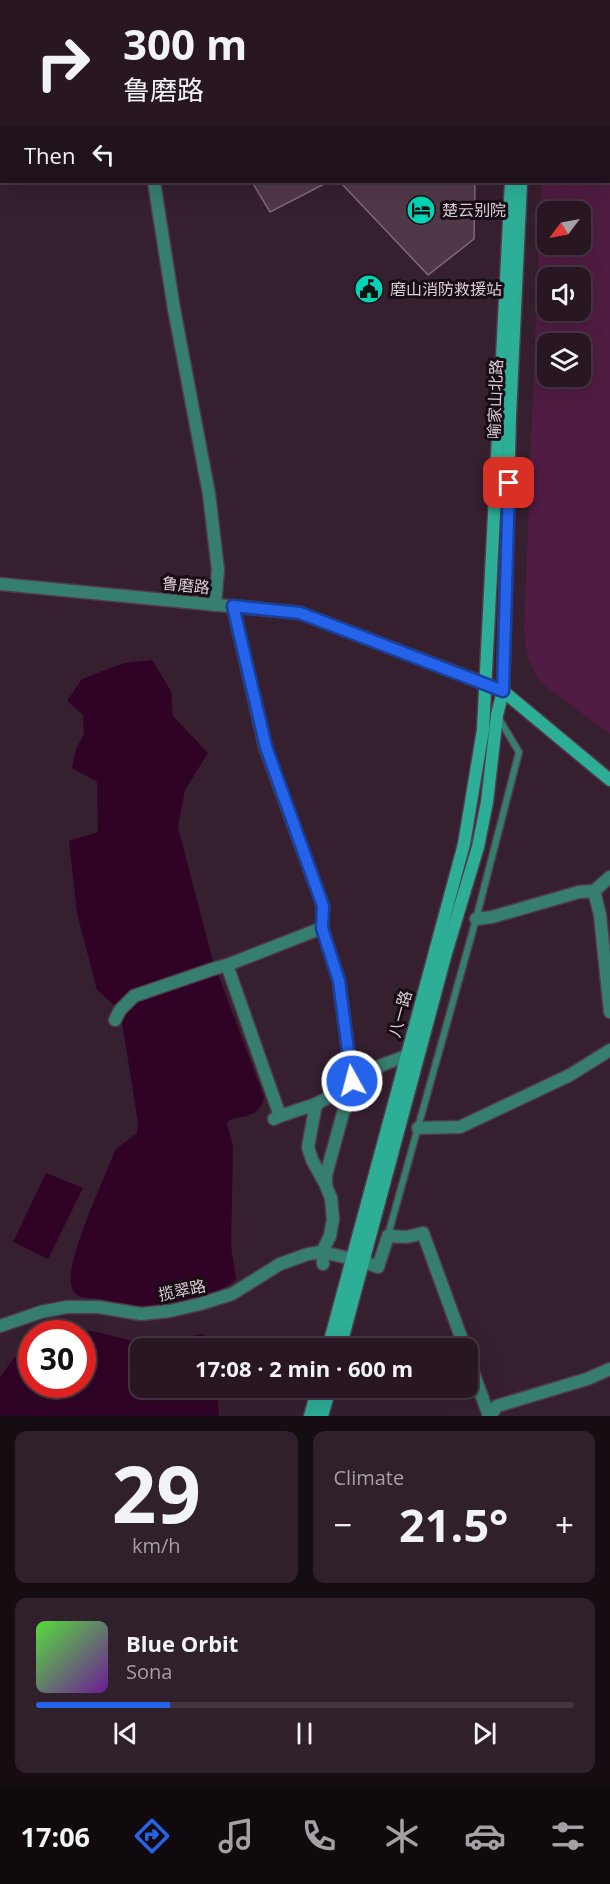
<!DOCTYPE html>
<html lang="en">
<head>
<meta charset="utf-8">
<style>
  :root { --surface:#281723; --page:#30202b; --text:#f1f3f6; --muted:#a59fa6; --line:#443641; --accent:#2563eb }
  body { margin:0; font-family:"Open Sans","Noto Sans SC",sans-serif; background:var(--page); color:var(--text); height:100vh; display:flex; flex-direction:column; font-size:22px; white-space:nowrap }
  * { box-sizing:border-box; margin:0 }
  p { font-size:20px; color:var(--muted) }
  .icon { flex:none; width:33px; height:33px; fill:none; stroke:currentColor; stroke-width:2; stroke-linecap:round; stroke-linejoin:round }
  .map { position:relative; height:1416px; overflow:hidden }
  .sheet { display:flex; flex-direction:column; gap:15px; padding:15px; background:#160d13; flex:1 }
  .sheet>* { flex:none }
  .hud { position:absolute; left:0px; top:0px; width:610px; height:183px; box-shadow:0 6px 24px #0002,0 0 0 2px var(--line); background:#281723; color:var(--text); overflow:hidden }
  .needle { width:39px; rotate:238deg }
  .tools { position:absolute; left:537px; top:201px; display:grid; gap:12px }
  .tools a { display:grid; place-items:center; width:54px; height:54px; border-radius:12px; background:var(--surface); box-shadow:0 6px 24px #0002,0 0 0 2px var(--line); font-size:30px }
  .speed { position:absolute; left:18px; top:1320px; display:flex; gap:12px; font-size:30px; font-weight:700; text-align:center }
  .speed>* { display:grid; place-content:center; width:78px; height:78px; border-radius:50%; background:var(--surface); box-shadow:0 6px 24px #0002,0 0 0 2px var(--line); line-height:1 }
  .speed .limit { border:9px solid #d22; background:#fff; color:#111 }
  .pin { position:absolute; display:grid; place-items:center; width:51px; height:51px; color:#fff; margin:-26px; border-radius:12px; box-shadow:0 3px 9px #0006 }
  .me { position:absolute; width:66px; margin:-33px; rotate:353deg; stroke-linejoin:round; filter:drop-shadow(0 0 4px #0008) }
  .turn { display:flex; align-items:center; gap:21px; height:126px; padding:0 24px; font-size:27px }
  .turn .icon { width:78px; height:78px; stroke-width:2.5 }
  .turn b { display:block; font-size:42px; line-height:51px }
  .then { display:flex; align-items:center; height:57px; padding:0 24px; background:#0003; gap:12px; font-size:22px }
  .big { font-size:45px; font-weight:700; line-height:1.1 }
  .sheet .card { flex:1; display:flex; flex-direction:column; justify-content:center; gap:9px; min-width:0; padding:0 21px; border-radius:12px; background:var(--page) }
  .sheet .dial { align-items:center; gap:0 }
  .dial b { font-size:78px; line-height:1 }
  .song { display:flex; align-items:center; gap:18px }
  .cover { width:72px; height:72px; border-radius:9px; background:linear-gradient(135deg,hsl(110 70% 55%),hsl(280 70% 35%)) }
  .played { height:6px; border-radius:3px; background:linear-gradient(90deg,var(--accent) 25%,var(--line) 25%) }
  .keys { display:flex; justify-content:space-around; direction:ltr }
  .heat { display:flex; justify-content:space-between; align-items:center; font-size:33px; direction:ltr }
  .sheet .tiles { flex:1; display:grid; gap:15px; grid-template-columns:1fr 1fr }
  .card:last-child { grid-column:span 2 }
  .trip { position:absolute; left:130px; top:1338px; width:348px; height:60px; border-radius:12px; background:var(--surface); box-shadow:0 6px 24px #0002,0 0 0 2px var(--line); font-weight:700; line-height:60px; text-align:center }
  .menu { display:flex; height:96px; justify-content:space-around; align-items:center; background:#10090e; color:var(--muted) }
  .menu .icon { width:42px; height:42px }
  .menu .selected { color:var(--accent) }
  .menu b { font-size:27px; color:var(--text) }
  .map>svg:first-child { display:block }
</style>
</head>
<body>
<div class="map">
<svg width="610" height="1416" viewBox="0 0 610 1416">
  <rect width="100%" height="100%" fill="#361f2f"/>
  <path fill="#501c43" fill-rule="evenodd" d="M528,0H610V734L540,682L528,658L524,633L541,182H609V2H528ZM548,212H580V244H548ZM548,278H580V310H548ZM548,344H580V376H548Z"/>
  <g fill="#300326">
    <path d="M152,660L171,691L173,716L208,753L185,790L178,827L212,958L264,1097C260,1117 246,1115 229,1120L227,1124L233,1146L231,1246L236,1279C224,1294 165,1307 145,1306C130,1306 115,1302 100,1299C87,1297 74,1301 71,1284C66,1261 102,1183 112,1158L116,1149L137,1133L138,1122L120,1010L97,990L77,913L69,841L98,832L97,782L72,768L76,749L84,734L83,715L67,701L82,679L124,663Z"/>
    <path d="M46,1173L83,1188L48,1259L13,1242Z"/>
    <path d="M76,1331H92L149,1345L201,1334C209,1336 214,1340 215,1348H141V1388H216L219,1416H0V1377L15,1357L31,1346L32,1384H82V1334L60,1333Z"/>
  </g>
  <g fill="#513849" stroke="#826779" stroke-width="1.5">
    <path d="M252,182H328L270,212Z"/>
    <path d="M340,182H475L474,239L428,275Z"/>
  </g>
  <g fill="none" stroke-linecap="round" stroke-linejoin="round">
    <g stroke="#513b4a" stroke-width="9">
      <path id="service" d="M388,1235L476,919L519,752L498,717"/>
    </g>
    <g stroke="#513b4a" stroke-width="15">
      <g id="minor">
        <path d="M0,118H2"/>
        <path d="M154,182L174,309L209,494L218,570L215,605"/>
        <path d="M233,606L265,747L323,906L322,928L339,981L352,1081L351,1095L331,1096L316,1104L280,1116L274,1119"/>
        <path d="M610,877L594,891L600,915L610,1012"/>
        <path d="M476,919L492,917L579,892L594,891"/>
        <path d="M115,1020L120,1010L134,996L216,968L227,965"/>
        <path d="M316,1104L308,1147L312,1160L326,1185"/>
        <path d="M280,1116L227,965L322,928"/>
        <path d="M418,1128L460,1127L570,1075L610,1050"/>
        <path d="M362,1261L378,1267L388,1236L407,1237L423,1233L465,1348"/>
        <path d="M323,1264L322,1252L330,1236L333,1219L331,1198L326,1186V1175L343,1113L358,1084L370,1073L382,1065L406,1056"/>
        <path d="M468,1358L489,1416"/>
        <path d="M490,1416L497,1406L587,1379L610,1369"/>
      </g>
    </g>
    <g stroke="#513b4a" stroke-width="15">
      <g id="tertiary">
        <path d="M0,584L300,613L486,684"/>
        <path d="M0,1326L41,1312L67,1307H98L141,1314L170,1311L200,1304L232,1294L280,1264L308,1254L322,1252L362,1261"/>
      </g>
    </g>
    <g stroke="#513b4a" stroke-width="15">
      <g id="secondary">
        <path d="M498,0L499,2"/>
        <path d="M509,0V2"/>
        <path d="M497,688L503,691L610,780"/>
        <path d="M328,1348L464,844L483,730L511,182"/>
        <path d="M340,1348L446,953L478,847L487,802L497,715L503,691L510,416L521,182"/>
        <path d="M310,1416L318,1388"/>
        <path d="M322,1416L330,1388"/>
      </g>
    </g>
    <use href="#service" stroke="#367e6e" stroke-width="6"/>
    <use href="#minor" stroke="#367e6e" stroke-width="12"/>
    <use href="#tertiary" stroke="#367e6e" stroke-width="12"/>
    <use href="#secondary" stroke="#2dae97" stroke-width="12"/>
  </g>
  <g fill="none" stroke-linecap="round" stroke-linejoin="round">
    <g stroke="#184099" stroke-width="15">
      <path id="route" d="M352,1081L339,981L322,928L323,906L266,747L233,606L300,613L503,691L509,483"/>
    </g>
    <use href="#route" stroke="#2563eb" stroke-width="10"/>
  </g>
  <defs>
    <g id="hotel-disc" transform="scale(1.5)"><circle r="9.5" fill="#02d5b6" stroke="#170d14"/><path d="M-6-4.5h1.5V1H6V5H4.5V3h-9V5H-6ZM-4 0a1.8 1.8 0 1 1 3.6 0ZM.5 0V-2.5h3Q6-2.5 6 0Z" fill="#111"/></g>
    <g id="civic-disc" transform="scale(1.5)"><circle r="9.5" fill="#02d5b6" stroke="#170d14"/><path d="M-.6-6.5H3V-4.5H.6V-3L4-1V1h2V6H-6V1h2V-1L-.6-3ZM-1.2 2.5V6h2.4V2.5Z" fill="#111"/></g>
  </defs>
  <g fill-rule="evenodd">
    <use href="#hotel-disc" x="421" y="210"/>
    <use href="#civic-disc" x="369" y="289"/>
  </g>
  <g text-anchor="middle" stroke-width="6" stroke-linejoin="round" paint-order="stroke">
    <g font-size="16" fill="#ddcdd7" stroke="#170d14" text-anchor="start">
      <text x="442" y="216">楚云别院</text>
      <text x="390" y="295">磨山消防救援站</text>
    </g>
    <g font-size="16" fill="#ddcdd7" stroke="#170d14">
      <text transform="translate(495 399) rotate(-88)" y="6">喻家山北路</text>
      <text transform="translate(186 585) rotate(6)" y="6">鲁磨路</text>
      <text transform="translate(400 1014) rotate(-75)" y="6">八一路</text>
      <text transform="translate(182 1290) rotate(-12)" y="6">揽翠路</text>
    </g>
  </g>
</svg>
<div class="tools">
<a><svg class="needle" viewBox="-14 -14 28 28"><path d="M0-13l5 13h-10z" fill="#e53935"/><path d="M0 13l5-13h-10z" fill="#a59fa6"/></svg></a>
<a><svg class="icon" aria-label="sound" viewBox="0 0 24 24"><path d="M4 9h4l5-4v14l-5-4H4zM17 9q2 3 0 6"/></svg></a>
<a><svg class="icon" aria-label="layers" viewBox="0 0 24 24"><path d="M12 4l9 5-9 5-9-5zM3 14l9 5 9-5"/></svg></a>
</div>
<div class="speed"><div class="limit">30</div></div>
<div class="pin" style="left:509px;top:483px;background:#d93025"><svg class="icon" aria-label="arrive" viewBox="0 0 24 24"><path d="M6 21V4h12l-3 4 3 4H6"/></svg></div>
<svg class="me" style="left:352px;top:1081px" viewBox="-20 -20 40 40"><circle r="17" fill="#2563eb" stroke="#fff" stroke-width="3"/><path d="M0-11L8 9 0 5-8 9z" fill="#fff"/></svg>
<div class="trip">17:08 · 2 min · 600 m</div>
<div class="hud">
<div class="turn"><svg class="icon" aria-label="right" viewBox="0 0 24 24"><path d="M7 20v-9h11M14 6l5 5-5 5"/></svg><div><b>300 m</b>鲁磨路</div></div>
<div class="then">Then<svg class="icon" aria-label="left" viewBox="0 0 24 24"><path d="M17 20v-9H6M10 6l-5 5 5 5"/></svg></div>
</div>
</div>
<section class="sheet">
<div class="tiles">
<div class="card dial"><b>29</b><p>km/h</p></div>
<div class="card"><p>Climate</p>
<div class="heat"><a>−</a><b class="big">21.5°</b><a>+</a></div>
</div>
<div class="card">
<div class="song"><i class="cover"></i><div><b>Blue Orbit</b><p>Sona</p></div></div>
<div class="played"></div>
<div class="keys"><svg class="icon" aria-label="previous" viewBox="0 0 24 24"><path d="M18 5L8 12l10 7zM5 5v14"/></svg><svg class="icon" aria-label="pause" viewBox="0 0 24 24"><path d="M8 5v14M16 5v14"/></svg><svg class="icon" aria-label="next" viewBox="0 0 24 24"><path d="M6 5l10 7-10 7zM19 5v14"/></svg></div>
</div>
</div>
</section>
<nav class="menu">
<b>17:06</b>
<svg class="icon selected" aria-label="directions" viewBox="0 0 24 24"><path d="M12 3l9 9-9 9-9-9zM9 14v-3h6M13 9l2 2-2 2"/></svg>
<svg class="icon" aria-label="music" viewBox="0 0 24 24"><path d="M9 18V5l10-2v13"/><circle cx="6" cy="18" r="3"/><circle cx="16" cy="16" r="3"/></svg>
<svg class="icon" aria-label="phone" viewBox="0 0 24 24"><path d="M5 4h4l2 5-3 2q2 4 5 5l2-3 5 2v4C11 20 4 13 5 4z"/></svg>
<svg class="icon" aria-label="climate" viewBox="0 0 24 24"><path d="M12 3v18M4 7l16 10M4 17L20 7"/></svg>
<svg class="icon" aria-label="car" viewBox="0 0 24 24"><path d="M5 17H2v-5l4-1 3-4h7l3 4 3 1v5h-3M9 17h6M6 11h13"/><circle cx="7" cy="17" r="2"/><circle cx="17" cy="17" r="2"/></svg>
<svg class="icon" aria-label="filters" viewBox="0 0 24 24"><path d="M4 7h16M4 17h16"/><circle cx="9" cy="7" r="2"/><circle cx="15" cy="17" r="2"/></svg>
</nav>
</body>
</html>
